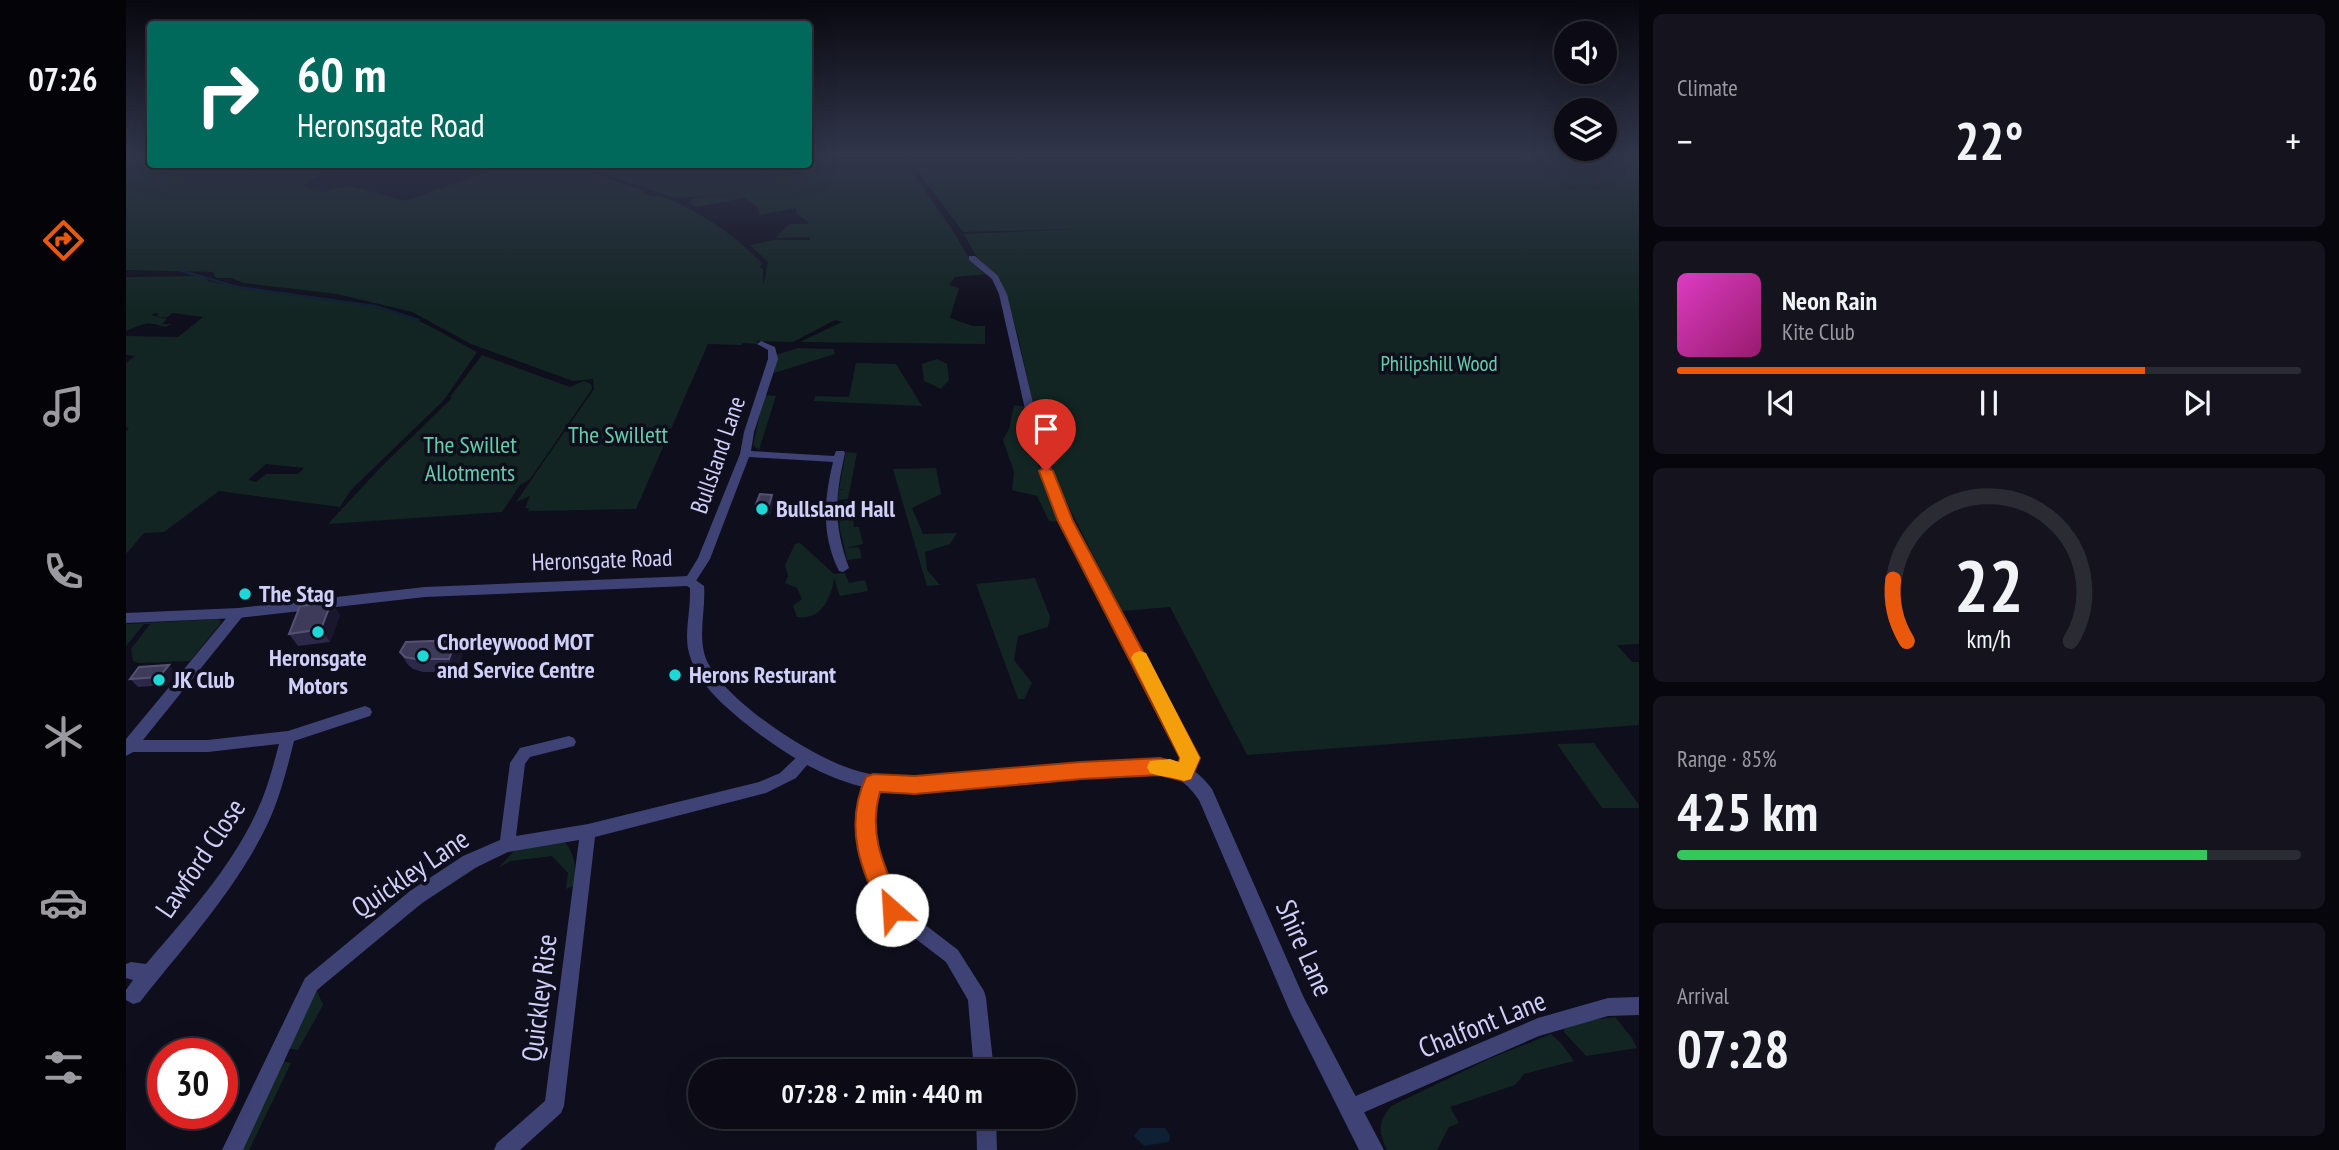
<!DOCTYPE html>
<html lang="en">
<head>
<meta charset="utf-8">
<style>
  :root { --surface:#0b0a15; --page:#14131e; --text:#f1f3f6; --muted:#9a9aa0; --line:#2b2b34; --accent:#ea580c }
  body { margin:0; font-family:"PT Sans Narrow",sans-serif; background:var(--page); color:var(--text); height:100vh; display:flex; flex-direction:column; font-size:26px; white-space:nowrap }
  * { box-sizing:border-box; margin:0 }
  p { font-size:23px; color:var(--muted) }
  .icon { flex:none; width:38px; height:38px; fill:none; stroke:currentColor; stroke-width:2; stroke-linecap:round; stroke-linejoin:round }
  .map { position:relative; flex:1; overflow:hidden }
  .panel { display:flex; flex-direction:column; gap:14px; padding:14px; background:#06060c; width:700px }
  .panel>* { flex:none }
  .guide { position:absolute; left:21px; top:21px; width:665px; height:147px; border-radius:7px; box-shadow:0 7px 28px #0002,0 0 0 2px var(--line); background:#00695c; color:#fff; overflow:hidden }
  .buttons { position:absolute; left:1428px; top:21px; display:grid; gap:14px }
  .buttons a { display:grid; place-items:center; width:63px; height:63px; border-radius:50%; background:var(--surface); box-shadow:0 7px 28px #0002,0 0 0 2px var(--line); font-size:35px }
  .speed { position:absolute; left:21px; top:1038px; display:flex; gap:14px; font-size:35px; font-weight:700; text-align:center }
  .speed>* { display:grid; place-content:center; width:91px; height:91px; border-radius:50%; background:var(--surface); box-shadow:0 7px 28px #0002,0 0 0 2px var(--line); line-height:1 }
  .speed .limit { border:10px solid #d22; background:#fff; color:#111 }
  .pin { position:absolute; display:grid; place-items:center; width:60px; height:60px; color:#fff; margin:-72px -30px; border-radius:50% 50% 50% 0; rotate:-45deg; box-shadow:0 0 7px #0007 }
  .pin .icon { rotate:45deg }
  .me { position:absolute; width:77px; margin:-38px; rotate:334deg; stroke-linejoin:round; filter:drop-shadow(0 0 5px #0008) }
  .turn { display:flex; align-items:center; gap:24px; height:147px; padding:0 35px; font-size:32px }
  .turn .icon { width:91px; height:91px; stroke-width:2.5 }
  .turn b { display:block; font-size:49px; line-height:60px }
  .big { font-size:52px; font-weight:600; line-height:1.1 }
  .panel .tile { flex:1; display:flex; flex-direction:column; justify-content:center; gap:10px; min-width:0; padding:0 24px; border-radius:10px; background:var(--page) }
  .panel .dial { align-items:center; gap:0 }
  .dial svg { height:182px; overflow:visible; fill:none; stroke:var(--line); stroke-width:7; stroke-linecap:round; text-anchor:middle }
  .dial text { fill:var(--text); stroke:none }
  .song { display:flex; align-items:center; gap:21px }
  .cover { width:84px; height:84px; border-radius:10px; background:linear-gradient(135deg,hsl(310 70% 55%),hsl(320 70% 35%)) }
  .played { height:7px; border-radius:4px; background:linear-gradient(90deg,var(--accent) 75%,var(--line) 75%) }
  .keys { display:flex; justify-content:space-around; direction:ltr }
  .heat { display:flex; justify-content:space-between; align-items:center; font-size:38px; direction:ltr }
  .charge { height:10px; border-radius:5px; background:linear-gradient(90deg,#34c759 85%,var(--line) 0) }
  .trip { position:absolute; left:562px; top:1059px; width:388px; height:70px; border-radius:35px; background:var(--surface); box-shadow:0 7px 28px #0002,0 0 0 2px var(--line); font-weight:600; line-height:70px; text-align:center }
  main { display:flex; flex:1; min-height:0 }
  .tabs { display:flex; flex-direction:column; width:126px; justify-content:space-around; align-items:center; background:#040408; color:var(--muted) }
  .tabs .icon { width:49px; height:49px }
  .tabs .active { color:var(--accent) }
  .tabs b { font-size:32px; color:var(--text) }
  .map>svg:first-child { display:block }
</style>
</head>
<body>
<main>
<nav class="tabs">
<b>07:26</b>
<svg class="icon active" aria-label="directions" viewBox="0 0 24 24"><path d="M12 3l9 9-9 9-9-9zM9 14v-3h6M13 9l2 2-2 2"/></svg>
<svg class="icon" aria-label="music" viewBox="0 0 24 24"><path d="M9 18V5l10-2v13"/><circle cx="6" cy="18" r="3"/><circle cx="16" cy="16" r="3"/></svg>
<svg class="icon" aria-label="phone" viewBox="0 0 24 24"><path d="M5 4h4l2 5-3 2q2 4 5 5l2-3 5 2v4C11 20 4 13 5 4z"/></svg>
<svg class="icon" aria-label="climate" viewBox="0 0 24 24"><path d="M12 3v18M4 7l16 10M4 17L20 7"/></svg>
<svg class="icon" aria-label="car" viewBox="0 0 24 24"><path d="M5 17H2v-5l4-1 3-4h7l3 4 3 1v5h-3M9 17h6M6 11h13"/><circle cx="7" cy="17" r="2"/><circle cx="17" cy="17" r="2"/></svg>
<svg class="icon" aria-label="filters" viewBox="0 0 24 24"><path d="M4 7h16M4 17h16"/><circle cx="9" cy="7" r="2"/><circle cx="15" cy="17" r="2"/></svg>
</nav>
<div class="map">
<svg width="1513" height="1150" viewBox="0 0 1513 1150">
  <rect width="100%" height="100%" fill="#0f0e1c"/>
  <g fill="#122522" fill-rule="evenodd">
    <path d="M0,154H24V164L156,165L196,173L177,185L182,189L197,192L225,186L279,201L381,165H442L520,191L517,193L528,197L533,195C572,210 605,232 635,262L636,265L633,266L637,269V286L642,262L624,245L648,240H684V237L649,238L664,224H682V222L671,214L670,208L633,215V209L619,198L569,207L564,203L567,198L621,194L549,198L452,165L682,164L683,154H773L825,228L846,263L860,274L829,277L823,285L833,288L824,318L847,326H859V344L674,342L716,322L709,320L667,342L631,341V344L617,343L615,345L582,344L510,509L402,511L403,508H399L404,496L390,502L468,389L467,379L447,381L345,344L286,312L211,294L118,283L105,278H90L87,272L0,270Z"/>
    <path d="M779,154H1513V644L1491,645L1506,662H1513V725L1121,755L1044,607L995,611L919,459L892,336L875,280L850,256L838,234L952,229L837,232Z"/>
    <path d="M78,276L82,281C147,296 215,294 279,316C305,324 327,340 351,352L318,400L225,490L214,507L93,491L38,532L18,533L0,554V431L3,428L0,427V363L9,356L0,355V336L52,337L77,317L47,313L40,318L30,316L33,315L30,313L25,315L41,319L36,324H45L39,327C20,321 20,323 0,331V277ZM140,464L178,468L172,474H140L130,482L122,480Z"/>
    <path d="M672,348L708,349L709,354L648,373L650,355Z"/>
    <path d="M356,355L444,387L458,381L465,384L466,389L404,479L394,485L376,512L202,524L255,467L326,398L324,397Z"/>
    <path d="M811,359L821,364L823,380L815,389L798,381L796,364Z"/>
    <path d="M730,363L770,364L796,406L688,401L689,396L723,397Z"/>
    <path d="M638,395L650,396L633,450L627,445Z"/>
    <path d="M888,405L900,407L914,470L936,521H923L911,496L886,490L888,472L877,440L883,429Z"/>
    <path d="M720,452L731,453L722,499L712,500L713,490H718L713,489Z"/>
    <path d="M810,468L815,494L786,508L797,534L831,533L824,544L799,552L801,570L814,585L801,586L767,469Z"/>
    <path d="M725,500L729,514L713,517L727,515L728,527H733L737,544L720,548L733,547L736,558L721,560L714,529L712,503Z"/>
    <path d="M674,543L708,574L719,573L723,583L739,580L742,591L714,596L708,578C706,598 694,621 671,617L667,606L676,599L671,588L659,583L662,576L659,565L669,544Z"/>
    <path d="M909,578L924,617L922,627L892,636L888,660L906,683L898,699H892L850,584Z"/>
    <path d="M94,619V624L64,661L13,663L7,661L5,649L24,624H18L0,646V624Z"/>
    <path d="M1468,743L1513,805V808H1476L1431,744Z"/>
    <path d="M432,841L440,843C450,858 450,869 447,886L440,889L442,873L426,856L385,861L372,868L390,849Z"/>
    <path d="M354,861L355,865L301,900L210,969L191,991L197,1005L172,1050L160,1048L186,993L195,980L299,897Z"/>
    <path d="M1489,1017L1506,1038L1511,1048L1460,1056L1438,1032V1029L1464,1020Z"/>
    <path d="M1425,1034L1435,1043L1448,1061L1398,1074L1389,1085L1324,1107L1333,1123L1323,1127L1311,1150H1261C1252,1132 1252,1122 1265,1106L1363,1059Z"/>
    <path d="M156,1061L165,1063L123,1150H113Z"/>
  </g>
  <path fill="#0e2034" d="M1014,1128H1039L1044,1136L1043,1142L1018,1146L1008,1136Z"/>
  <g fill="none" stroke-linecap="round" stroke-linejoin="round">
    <path stroke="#0e2034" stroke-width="2.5" d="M53,270L111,287L249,306L293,320"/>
    <g fill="#3f4275" fill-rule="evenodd">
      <path d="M843,256H849L872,276L881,294L918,449L946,521L1069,751L1071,758L1063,778L1058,780L1053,778L1050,773L1057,758L1055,752L934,521L908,449L873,294L866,279L843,260Z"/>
      <path d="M635,341L649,347L652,359L628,432L625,451L708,456L710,451H718L719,453C709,498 707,523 723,568L717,572L713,571C695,535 698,499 707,462L623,457L584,559L568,584H560L558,581L572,558L614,454L618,432L642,359V350L631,344Z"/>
      <path d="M112,608L117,610L118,613L117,616L17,740H82L162,731L239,706L244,708L246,712L244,716L168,741C161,769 154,797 142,823C111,889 59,945 14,1002L7,1004L0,1000V990L7,980L0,978V964L5,962L20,964C60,917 105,868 131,811C141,790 147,767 153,744L82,752H7L0,756V739L107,610Z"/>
      <path d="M443,736L448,738L450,742L448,746L404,757L399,764L390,836L462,824L633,782L654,773L675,753L680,752L685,753L687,758L670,778L640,793L469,837L438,1106L435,1113L394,1150H368L371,1143L419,1101L453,840L382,852L349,868L296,903L191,990L117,1150H96L179,978L284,891L337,856L374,840L384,763L394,748Z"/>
      <path d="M747,776L752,778L755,783L747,808L745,828L759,879L772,904L832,950L858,991L860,998L868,1071H848L842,1000L820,962L760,916L743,881L729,828L731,808L742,778Z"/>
      <path d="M1513,997V1015L1482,1016L1413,1036L1225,1118L1218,1115L1215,1108L1218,1101L1412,1018L1482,998Z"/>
      <path d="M850,1116H870L871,1150H851Z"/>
    </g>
    <path fill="#3f4275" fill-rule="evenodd" d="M564,576L578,586C580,609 572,633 579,656C592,696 681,754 720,767C740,775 762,777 783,777L1027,758C1053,759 1071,769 1086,789L1178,998L1258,1150H1233L1164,1012L1073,800C1055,774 1041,772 1011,774L783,793C720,792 668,762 619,723C596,704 571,683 563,653C558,634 564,614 564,595V588L561,586L299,597L112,618L0,623V613L112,608L299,587Z"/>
  </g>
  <g fill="#2b2947">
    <path d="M646,495L647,504L644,514L631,513L630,504Z"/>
    <path d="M205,603L214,615L204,642L172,646L163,634Z"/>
    <path d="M330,640L337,653L330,672H297L287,669L282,665L274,652Z"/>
    <path d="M51,673L41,685L12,687L4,679Z"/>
  </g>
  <g fill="#19162e">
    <path d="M646,495L647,504L644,514L643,505Z"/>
    <path d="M205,603L214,615L204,642L195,629Z"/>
    <path d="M330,640L337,653L330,672L323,659Z"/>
    <path d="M43,665L51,673L41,685L33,677Z"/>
  </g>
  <g fill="#3d3a5a" stroke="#545273" stroke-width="2">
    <path d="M634,494L646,495L643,505L630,504Z"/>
    <path d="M205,603L195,629L163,634L174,606Z"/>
    <path d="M330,640L323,659H289L279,657L274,652L280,642Z"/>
    <path d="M43,665L33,677L4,679L13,667Z"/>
  </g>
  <linearGradient id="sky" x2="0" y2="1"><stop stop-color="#08080f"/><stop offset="0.49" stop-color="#31364b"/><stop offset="1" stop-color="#31364b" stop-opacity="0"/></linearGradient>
  <rect width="1513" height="315" fill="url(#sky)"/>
  <path fill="#ea580c" stroke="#983908" stroke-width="2" d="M920,467L927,471L947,521L1074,758L1065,779L1058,781L1034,775L955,779L789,794L754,792C741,837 760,869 777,910L774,917L766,921L758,917C735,871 717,827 740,777L747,774L789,776L955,762L1034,758L1052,763L1054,758L932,521L913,471Z"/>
  <path fill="#f59e0b" d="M1014,651L1020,653L1074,758L1065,779L1058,781C1047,777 1035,777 1024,773L1021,767L1024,761L1044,759L1053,762L1054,758L1005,658L1008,653Z"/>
  <g fill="#1cd8d7" stroke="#0f0e1c" stroke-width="2.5">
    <circle cx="636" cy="509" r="7"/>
    <circle cx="119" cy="594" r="7"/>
    <circle cx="192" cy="632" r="7"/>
    <circle cx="297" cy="656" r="7"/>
    <circle cx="549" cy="675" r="7"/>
    <circle cx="33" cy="680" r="7"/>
  </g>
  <g text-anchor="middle" stroke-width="7" stroke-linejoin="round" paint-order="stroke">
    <g font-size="21" fill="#65cea9" stroke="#0f0e1c">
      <text x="1313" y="371">Philipshill Wood</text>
    </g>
    <g font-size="24" fill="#65cea9" stroke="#0f0e1c">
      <text x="492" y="443">The Swillett</text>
      <text x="344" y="453">The Swillet<tspan x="344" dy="28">Allotments</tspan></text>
    </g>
    <g font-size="24" fill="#cfcff9" stroke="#0f0e1c">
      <text transform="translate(592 455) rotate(-71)" y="8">Bullsland Lane</text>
      <text transform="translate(476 560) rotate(-2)" y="8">Heronsgate Road</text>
    </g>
    <g font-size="24" font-weight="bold" fill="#cfcff9" stroke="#0f0e1c" text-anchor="start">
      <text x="650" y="517">Bullsland Hall</text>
      <text x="133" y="602">The Stag</text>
      <text x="311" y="650">Chorleywood MOT<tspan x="311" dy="28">and Service Centre</tspan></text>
      <text x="192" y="666" text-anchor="middle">Heronsgate<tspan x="192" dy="28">Motors</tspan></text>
      <text x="563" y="683">Herons Resturant</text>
      <text x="47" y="688">JK Club</text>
    </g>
    <g font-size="28" fill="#cfcff9" stroke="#0f0e1c">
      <text transform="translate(74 858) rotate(-56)" y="10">Lawford Close</text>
      <text transform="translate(284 873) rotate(-34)" y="10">Quickley Lane</text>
      <text transform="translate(1179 948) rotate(66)" y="10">Shire Lane</text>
      <text transform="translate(413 998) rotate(-83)" y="10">Quickley Rise</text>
      <text transform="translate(1356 1024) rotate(-22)" y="10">Chalfont Lane</text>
    </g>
  </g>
</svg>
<div class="buttons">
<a><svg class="icon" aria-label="sound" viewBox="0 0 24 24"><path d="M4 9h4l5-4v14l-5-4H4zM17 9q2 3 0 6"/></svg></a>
<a><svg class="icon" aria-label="layers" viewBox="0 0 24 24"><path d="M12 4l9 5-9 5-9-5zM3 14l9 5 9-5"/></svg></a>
</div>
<div class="speed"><div class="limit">30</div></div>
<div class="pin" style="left:920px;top:471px;background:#d93025"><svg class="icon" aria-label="arrive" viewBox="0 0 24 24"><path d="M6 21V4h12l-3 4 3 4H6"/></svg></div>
<svg class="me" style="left:766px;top:910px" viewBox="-20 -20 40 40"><circle r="19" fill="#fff"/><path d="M0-13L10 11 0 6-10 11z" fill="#ea580c"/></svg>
<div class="trip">07:28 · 2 min · 440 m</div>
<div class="guide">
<div class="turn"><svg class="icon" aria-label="right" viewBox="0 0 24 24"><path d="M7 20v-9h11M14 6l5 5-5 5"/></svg><div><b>60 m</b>Heronsgate Road</div></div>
</div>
</div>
<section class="panel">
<div class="tile"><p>Climate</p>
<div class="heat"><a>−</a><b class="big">22°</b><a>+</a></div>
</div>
<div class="tile">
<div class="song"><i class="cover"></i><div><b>Neon Rain</b><p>Kite Club</p></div></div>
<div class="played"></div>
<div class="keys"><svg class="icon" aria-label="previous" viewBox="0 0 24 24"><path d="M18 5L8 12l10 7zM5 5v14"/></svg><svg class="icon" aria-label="pause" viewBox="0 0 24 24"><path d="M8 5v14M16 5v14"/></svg><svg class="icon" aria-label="next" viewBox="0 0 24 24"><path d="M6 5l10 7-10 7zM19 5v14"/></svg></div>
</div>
<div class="tile dial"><svg viewBox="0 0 100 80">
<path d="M14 69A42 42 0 1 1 86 69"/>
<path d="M14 69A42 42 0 0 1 8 42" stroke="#ea580c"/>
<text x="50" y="56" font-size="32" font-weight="700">22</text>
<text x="50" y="72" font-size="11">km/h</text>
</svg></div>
<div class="tile"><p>Range · 85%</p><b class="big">425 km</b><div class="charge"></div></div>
<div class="tile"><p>Arrival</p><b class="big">07:28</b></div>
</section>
</main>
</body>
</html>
